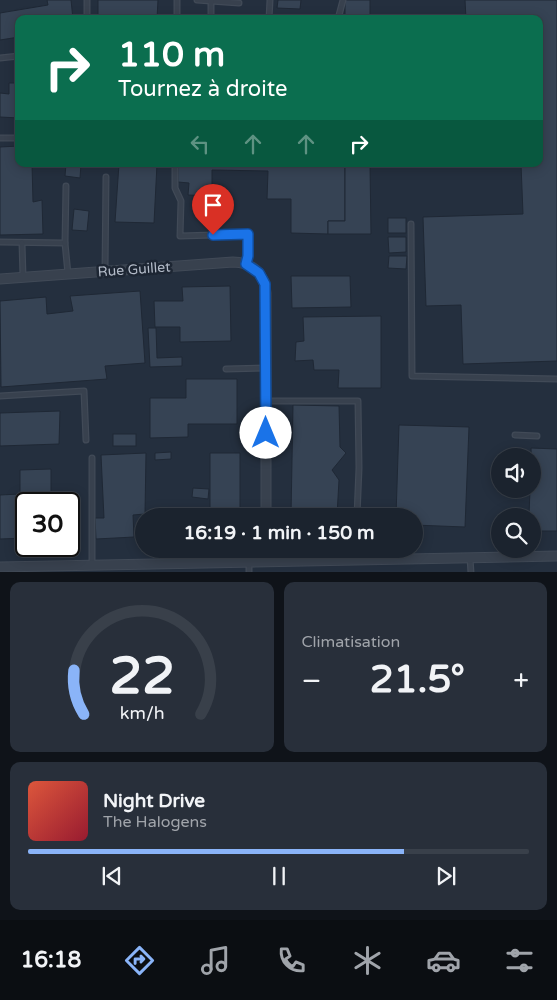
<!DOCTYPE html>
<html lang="fr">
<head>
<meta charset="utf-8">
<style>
  :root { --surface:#1b232e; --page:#282f3a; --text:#f1f3f6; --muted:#a0a4aa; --line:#39404a; --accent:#8ab4f8 }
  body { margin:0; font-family:"Varela Round",sans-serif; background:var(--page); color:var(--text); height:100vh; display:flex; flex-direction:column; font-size:19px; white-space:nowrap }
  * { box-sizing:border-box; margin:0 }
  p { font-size:16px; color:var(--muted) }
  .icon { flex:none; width:28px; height:28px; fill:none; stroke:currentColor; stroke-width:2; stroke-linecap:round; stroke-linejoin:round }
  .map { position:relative; height:572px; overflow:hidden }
  .drawer { display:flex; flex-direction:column; gap:10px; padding:10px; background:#0f1319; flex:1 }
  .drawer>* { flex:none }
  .top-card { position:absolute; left:15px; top:15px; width:528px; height:152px; border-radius:10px; box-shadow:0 2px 12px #0003,0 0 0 1px var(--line); background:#0b6e4f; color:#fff; overflow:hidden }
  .tools { position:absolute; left:491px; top:448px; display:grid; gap:10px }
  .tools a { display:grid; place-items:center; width:50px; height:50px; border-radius:50%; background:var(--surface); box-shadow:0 2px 12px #0003,0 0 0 1px var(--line); font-size:25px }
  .speed { position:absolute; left:15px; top:492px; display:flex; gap:10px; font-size:25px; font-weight:700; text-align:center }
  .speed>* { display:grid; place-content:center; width:65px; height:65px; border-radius:50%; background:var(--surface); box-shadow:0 2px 12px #0003,0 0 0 1px var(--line); line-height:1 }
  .speed .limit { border:2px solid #111; border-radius:8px; background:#fff; color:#111 }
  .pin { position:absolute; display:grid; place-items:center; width:42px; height:42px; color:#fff; margin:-51px -21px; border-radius:50% 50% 50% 0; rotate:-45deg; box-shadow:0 0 5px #0007 }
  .pin .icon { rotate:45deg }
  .me { position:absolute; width:55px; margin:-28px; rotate:0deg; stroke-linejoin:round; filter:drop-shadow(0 0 4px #0008) }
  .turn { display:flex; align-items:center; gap:18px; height:105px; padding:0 20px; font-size:22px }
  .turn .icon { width:65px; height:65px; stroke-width:2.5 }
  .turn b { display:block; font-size:35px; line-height:42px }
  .lanes { display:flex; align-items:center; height:48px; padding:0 20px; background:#0003; justify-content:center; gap:25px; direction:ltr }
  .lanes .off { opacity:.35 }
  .big { font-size:38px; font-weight:700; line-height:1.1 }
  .drawer .tile { flex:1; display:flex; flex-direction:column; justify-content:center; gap:8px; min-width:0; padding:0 18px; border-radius:10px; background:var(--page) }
  .drawer .dial { align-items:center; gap:0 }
  .dial svg { height:130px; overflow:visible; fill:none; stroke:var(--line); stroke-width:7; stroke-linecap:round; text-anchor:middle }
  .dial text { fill:var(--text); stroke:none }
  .song { display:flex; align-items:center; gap:15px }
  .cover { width:60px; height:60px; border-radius:8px; background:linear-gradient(135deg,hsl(10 70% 55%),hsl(350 70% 35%)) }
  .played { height:5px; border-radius:2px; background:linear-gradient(90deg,var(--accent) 75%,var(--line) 75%) }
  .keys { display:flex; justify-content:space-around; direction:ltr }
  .heat { display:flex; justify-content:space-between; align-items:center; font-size:28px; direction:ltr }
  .drawer .tiles { flex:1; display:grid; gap:10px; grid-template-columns:1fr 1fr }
  .tile:last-child { grid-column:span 2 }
  .trip { position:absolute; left:135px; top:508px; width:288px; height:50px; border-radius:25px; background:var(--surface); box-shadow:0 2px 12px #0003,0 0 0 1px var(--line); font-weight:700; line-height:50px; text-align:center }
  .tab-bar { display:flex; height:80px; justify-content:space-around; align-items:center; background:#0b0e12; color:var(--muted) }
  .tab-bar .icon { width:35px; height:35px }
  .tab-bar .active { color:var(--accent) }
  .tab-bar b { font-size:22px; color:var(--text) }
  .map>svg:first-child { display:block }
</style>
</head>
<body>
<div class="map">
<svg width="557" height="573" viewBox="0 0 557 573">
  <rect width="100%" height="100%" fill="#242f3e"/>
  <g fill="#364354" stroke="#1f2835">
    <path d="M47,0H71L73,19H19V37L0,40V13L48,5Z"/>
    <path d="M98,0H158L157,19H98Z"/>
    <path d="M278,0H301L300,9L277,8Z"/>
    <rect x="345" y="0" width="25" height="19"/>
    <path d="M465,0H557V361L463,364L461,305L426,306L423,217L523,214L521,164H539V19H466Z"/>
    <path d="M9,83H19V118L0,117V93L9,94Z"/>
    <path d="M19,146V164H32L33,202L42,200L43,234L0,235V147Z"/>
    <path d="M66,164H81L80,178L65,176Z"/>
    <path d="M119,164H157L154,223L115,222Z"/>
    <path d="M178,164H345V221H328V234L291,233V199H267L268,171L212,170V196L188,195L189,183L178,182Z"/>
    <path d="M345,164H370L371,234H328V221H345Z"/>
    <path d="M74,209L89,211L87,231L72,230Z"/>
    <rect x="388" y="218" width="18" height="15"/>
    <path d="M388,237H406V252L389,253Z"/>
    <path d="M389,256H407L406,269L388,268Z"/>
    <path d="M291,276H350L351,307L292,308Z"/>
    <path d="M230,286L231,341L180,342V327H155L154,301H183L182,287Z"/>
    <path d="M140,291L145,363L105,366L107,379L1,387L0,301L46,297L47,314L73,311L70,296Z"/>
    <path d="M381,316V388H338L339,370H314L313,360L295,361L296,342L304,341L303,317Z"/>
    <path d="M148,328H156L157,358L182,357V366L150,367Z"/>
    <path d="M186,379H237V424H188V437L150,438V398H186Z"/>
    <path d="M293,405L339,406L340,447L346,453L332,470L339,480L337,516H291Z"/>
    <path d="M60,411L59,444L0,446V413Z"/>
    <path d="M399,425L469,427L465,527L414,525V516H396Z"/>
    <rect x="113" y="434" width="23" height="12"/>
    <path d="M531,448L557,449V531H532V516H529L530,489H532Z"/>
    <path d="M171,452V459L155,460V453Z"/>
    <path d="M146,453L145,514L133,515L134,537L96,539L95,518H104L101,455Z"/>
    <path d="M210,453H240V516H182V510H210Z"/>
    <path d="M51,469V504H26V538L0,539V495L20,494V470Z"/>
    <path d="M193,488L209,489L208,499L192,497Z"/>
  </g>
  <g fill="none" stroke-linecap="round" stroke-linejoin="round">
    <g stroke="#414a57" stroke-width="7">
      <g id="service">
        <path d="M87,0V19"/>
        <path d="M177,0V19"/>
        <path d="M197,0L239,3"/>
        <path d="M211,19V1"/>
        <path d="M269,19L270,0"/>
        <path d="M338,19L343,0"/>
        <path d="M0,58L19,56"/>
        <path d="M0,138H19"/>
        <path d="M175,164V188L181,201L180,236L248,234V256L246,264"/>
        <path d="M411,224L412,376L557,379"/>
        <path d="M0,242L65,243L68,274"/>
        <path d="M22,243L23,277"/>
        <path d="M65,243L66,186"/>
        <path d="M105,271L106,177"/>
        <path d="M226,369L266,368"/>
        <path d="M0,396L84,391L86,440"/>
        <path d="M266,401H358L359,468L357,516"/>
        <path d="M515,435L537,436"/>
        <path d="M470,558L471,573"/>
        <path d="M355,560L356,549"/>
        <path d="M249,562V573"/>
        <path d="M92,565V458"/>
      </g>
    </g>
    <g stroke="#414a57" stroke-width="11">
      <g id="minor">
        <path d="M0,279L233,262C252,262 265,274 266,293V516"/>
        <path d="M266,561V549"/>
        <path d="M0,567L557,556"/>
      </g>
    </g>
    <use href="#service" stroke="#38414e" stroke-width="4.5"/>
    <use href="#minor" stroke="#38414e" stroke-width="9"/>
  </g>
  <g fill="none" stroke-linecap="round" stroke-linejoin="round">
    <g stroke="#114b97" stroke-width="12">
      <path id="route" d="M213,235L248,234V256L246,264L259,273L265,284L266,433"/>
    </g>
    <use href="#route" stroke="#1a73e8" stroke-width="9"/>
  </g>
  <g text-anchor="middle" stroke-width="5" stroke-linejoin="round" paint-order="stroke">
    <g font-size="14" fill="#b4bcc9" stroke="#1d2633">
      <text transform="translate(134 269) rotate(-4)" y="5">Rue Guillet</text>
    </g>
  </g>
</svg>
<div class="tools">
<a><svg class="icon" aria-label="sound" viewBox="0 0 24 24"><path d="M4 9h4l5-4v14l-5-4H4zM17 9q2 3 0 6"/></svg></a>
<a><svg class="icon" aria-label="search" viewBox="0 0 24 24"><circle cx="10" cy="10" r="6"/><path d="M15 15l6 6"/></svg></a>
</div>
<div class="speed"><div class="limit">30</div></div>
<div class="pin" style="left:213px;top:235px;background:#d93025"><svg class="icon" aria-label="arrive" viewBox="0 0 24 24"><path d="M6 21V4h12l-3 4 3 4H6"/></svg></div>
<svg class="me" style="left:266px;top:433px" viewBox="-20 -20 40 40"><circle r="19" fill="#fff"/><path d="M0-13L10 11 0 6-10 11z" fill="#1a73e8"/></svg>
<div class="trip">16:19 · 1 min · 150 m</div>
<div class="top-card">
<div class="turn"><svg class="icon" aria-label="right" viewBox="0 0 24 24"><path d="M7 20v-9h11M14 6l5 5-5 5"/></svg><div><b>110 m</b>Tournez à droite</div></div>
<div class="lanes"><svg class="icon off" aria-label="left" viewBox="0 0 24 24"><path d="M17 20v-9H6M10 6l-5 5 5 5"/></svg><svg class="icon off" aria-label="ahead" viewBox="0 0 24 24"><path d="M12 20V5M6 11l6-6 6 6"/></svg><svg class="icon off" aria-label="ahead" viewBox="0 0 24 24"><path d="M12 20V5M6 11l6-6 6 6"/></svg><svg class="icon" aria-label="right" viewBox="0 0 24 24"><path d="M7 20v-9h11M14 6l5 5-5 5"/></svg></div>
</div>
</div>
<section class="drawer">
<div class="tiles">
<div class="tile dial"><svg viewBox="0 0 100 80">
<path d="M14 69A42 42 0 1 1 86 69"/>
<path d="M14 69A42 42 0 0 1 8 42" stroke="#8ab4f8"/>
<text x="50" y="56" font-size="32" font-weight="700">22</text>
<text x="50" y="72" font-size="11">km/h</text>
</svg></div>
<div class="tile"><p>Climatisation</p>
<div class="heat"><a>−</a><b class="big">21.5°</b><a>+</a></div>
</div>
<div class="tile">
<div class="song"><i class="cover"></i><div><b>Night Drive</b><p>The Halogens</p></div></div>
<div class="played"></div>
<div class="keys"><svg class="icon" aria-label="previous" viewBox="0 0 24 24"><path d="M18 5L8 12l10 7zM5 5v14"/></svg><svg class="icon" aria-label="pause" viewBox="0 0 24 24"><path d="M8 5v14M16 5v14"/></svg><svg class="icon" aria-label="next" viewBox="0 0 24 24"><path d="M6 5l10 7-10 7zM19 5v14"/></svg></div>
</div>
</div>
</section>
<nav class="tab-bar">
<b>16:18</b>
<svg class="icon active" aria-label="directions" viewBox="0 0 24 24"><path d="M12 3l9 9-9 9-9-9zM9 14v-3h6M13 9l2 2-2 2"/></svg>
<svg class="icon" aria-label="music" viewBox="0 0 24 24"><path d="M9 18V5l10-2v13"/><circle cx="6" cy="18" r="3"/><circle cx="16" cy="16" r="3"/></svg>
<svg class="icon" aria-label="phone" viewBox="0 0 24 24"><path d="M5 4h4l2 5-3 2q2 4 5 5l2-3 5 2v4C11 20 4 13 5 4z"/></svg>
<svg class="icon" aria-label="climate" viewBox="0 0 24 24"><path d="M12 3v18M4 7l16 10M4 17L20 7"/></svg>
<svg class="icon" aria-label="car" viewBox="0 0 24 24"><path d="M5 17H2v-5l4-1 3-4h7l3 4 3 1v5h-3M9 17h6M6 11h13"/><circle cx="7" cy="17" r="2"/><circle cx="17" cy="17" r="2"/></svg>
<svg class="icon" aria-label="filters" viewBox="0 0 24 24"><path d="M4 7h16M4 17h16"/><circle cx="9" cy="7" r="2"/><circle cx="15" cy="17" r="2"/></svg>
</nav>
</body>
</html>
